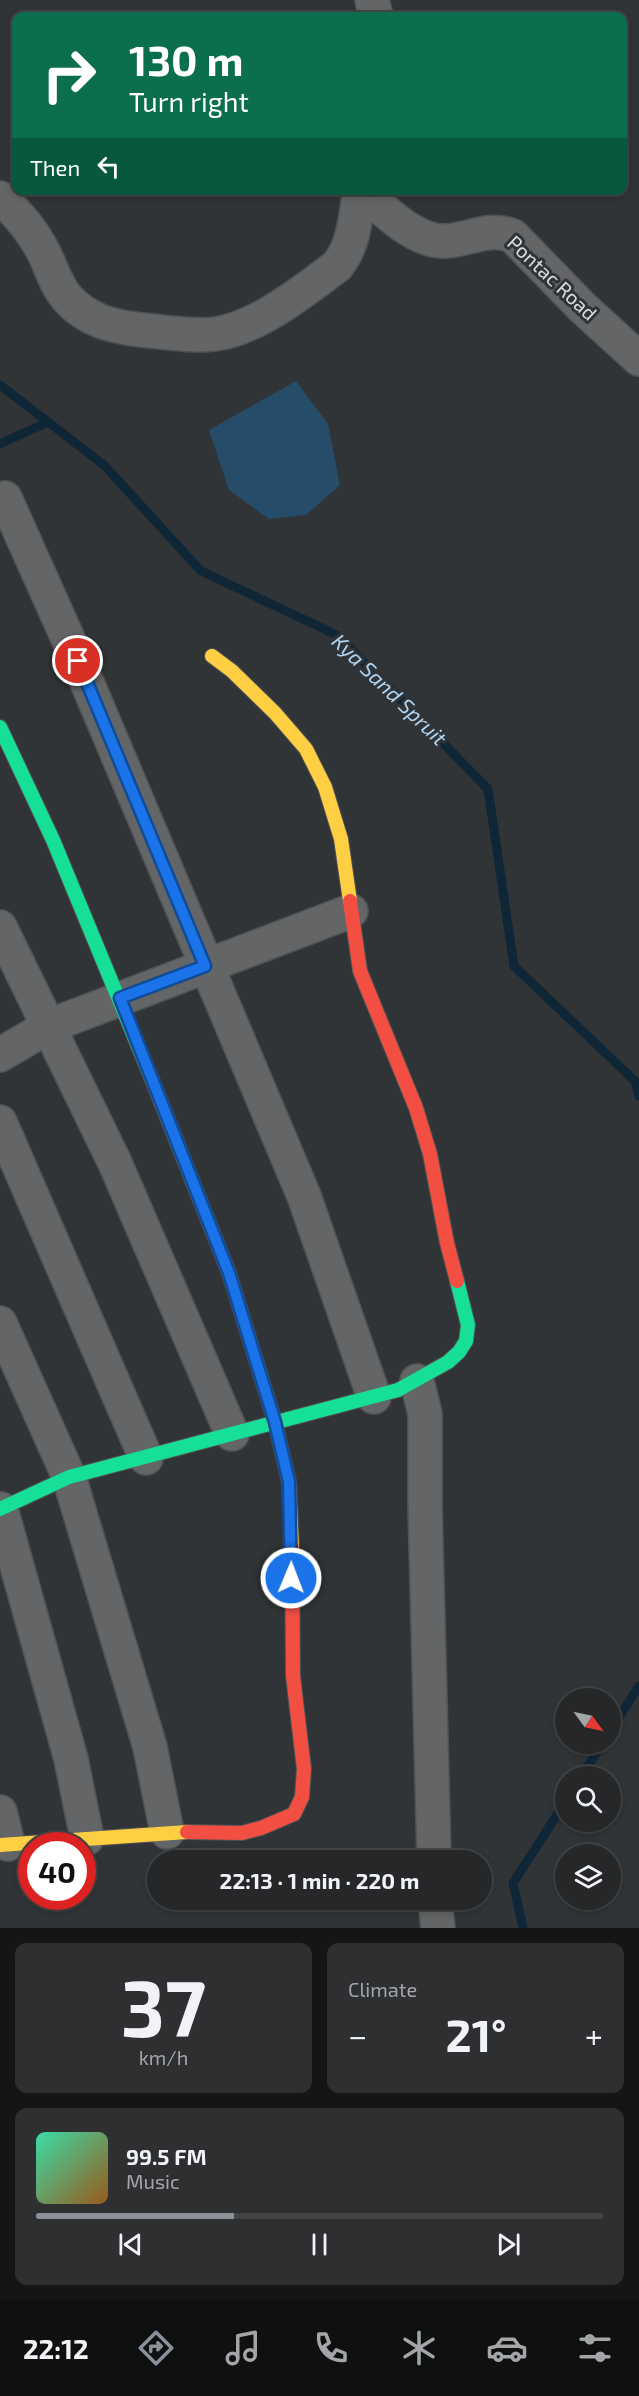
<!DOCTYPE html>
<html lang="en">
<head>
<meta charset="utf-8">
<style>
  :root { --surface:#252728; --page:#2d2f30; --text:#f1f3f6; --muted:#a3a5a8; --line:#424445; --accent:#8c9099 }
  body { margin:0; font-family:"Exo 2",sans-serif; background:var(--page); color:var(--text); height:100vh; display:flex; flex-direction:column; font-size:22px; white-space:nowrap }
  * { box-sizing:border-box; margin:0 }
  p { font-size:20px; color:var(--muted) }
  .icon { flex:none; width:33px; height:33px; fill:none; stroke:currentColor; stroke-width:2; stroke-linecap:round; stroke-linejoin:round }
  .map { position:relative; height:1928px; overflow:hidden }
  .drawer { display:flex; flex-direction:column; gap:15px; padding:15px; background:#141516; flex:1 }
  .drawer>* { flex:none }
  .hud { position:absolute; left:12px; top:12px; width:615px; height:183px; border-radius:12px; box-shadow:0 3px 9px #0003,0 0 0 2px var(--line); background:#0b6e4f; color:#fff; overflow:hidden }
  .needle { width:39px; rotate:123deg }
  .controls { position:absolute; left:555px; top:1688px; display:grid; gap:12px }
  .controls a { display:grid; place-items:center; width:66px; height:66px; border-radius:50%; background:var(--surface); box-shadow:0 3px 9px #0003,0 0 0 2px var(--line); font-size:30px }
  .speed { position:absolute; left:18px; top:1832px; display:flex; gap:12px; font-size:30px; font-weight:700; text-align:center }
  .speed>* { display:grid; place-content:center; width:78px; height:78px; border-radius:50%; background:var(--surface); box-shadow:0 3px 9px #0003,0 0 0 2px var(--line); line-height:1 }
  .speed .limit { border:9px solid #d22; background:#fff; color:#111 }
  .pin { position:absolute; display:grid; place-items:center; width:51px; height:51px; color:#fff; margin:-26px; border:3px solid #fff; border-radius:50%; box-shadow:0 2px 6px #0007 }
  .me { position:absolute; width:66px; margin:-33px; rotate:1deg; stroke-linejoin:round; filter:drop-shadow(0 0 4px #0008) }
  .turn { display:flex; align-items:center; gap:21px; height:126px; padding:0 18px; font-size:27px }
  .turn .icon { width:78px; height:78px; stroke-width:2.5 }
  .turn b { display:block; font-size:42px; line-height:51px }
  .then { display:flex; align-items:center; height:57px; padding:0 18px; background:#0003; gap:12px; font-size:22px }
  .big { font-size:45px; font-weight:700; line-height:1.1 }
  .drawer .widget { flex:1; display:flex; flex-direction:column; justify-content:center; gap:9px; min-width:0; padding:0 21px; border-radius:12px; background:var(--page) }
  .drawer .dial { align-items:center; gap:0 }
  .dial b { font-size:78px; line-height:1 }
  .song { display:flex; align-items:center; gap:18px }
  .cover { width:72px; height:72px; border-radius:9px; background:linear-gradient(135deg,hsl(160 70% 55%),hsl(30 70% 35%)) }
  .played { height:6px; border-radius:3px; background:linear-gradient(90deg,var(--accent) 35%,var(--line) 35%) }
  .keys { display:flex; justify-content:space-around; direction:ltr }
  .heat { display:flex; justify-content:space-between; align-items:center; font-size:33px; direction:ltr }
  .drawer .tiles { flex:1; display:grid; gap:15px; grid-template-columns:1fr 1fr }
  .widget:last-child { grid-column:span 2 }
  .trip { position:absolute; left:147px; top:1850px; width:345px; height:60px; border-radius:30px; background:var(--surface); box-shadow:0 3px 9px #0003,0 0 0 2px var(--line); font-weight:700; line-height:60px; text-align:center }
  .menu { display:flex; height:96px; justify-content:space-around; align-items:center; background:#0f1010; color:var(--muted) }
  .menu .icon { width:42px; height:42px }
  .menu .current { color:var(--accent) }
  .menu b { font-size:27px; color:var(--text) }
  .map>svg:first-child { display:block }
</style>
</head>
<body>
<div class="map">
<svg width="639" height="1928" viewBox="0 0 639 1928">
  <rect width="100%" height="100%" fill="#313436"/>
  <path fill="#254d69" d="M296,381L328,424L340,485L306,515L269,519L229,490L209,430Z"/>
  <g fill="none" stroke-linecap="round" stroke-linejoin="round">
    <g stroke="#0f2637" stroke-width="9">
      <path d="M0,385L104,465L201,571L337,635L488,789L514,966L635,1081L639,1096"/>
      <path d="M0,444L48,422"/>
      <path d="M610,1731L639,1686"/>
      <path d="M581,1776L603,1743"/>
      <path d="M523,1928L513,1883L566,1801"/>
    </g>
    <g stroke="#505253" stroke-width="36">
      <g id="street">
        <path d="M372,0L376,16"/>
        <path d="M360,190C383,208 414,243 446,241C469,240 490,226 513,236L583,308L639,359"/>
        <path d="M0,198C19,214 34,233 45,255C52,270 57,287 68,299C88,321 114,327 142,330C165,332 191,337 215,334C256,329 304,291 337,266C355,244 355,217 360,190"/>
        <path d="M5,498L78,661L304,1196L374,1397"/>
        <path d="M0,927L115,1163L232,1434"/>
        <path d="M0,1055L49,1026L351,911"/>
        <path d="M0,1122L146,1458"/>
        <path d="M0,1323L69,1477L150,1747L167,1832"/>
        <path d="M417,1381L425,1414V1504L434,1860"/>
        <path d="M1,1509L71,1759L87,1838"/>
        <path d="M0,1812L8,1844"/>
        <path d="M435,1899L438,1928"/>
      </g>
    </g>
    <g stroke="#505253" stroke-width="16">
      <g id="fast">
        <path d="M0,727L53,840L153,1082"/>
        <path d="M0,1509L69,1477L398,1390L448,1362L459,1352L466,1341L468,1325L457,1281"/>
      </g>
    </g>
    <g stroke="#505253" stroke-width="16">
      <g id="slow">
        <path d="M212,656L232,671L275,713L306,749L325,787L341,839L350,901"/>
        <path d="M153,1082L229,1273L275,1422L289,1482L292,1548"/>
        <path d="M0,1845L187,1832"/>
      </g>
    </g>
    <g stroke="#505253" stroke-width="16">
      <g id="jam">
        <path d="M350,901L360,971L416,1108L430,1154L447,1243L457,1281"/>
        <path d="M187,1832L242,1833L261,1828L294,1814L302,1797L304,1769L293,1676L292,1548"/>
      </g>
    </g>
    <use href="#street" stroke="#646566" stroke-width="33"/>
    <use href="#fast" stroke="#16e098" stroke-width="14"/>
    <use href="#slow" stroke="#ffcf43" stroke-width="14"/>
    <use href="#jam" stroke="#f24e42" stroke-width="14"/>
  </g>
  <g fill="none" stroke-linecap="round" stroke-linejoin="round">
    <g stroke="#114b97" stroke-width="15">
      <path id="route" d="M78,661L205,966L120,998L229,1273L275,1422L289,1482L291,1578"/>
    </g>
    <use href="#route" stroke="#1a73e8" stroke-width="10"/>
  </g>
  <g text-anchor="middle" stroke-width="6" stroke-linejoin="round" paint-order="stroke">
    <g font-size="20" fill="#d9dbdd" stroke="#303437">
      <text transform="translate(552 278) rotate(43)" y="7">Pontac Road</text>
    </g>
    <g font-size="21" font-style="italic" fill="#b1d6f4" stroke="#303437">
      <text transform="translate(389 690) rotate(44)" y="7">Kya Sand Spruit</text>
    </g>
  </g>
</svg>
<div class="controls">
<a><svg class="needle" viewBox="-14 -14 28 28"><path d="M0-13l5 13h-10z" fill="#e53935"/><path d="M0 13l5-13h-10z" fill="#a3a5a8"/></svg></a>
<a><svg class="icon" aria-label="search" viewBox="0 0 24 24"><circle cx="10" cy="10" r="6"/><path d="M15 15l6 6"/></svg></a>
<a><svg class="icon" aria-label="layers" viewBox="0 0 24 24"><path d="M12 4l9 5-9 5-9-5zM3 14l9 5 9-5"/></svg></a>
</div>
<div class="speed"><div class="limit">40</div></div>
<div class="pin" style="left:78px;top:661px;background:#d93025"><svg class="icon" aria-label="arrive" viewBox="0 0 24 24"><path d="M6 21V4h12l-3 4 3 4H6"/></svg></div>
<svg class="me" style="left:291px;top:1578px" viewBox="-20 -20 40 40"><circle r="17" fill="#1a73e8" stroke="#fff" stroke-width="3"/><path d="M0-11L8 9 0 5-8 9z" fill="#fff"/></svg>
<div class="trip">22:13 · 1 min · 220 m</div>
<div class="hud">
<div class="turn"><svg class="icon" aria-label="right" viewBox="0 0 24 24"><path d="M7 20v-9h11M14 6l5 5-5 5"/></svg><div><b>130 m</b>Turn right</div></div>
<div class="then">Then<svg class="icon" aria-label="left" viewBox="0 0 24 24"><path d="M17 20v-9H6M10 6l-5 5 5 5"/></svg></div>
</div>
</div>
<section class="drawer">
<div class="tiles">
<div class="widget dial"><b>37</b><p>km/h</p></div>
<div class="widget"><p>Climate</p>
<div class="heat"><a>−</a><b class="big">21°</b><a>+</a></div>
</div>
<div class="widget">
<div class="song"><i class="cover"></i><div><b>99.5 FM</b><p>Music</p></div></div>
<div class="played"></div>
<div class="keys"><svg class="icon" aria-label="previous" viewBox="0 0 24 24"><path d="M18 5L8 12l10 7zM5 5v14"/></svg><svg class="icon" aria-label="pause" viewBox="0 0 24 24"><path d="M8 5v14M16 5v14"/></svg><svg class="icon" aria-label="next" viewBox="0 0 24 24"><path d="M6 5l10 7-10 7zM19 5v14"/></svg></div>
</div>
</div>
</section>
<nav class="menu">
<b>22:12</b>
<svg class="icon current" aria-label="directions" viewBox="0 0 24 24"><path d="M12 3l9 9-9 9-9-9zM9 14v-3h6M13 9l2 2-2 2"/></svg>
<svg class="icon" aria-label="music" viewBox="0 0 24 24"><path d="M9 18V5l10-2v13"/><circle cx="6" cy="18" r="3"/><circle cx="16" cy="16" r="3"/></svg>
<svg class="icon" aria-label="phone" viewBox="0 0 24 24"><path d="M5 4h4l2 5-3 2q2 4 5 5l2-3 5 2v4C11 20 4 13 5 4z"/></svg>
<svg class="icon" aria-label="climate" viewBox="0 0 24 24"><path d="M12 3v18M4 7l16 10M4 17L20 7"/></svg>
<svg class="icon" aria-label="car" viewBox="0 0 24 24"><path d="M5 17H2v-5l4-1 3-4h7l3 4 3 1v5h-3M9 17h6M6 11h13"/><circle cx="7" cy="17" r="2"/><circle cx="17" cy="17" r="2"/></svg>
<svg class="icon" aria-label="filters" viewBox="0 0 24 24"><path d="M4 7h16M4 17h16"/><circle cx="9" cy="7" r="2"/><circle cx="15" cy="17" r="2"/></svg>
</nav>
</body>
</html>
